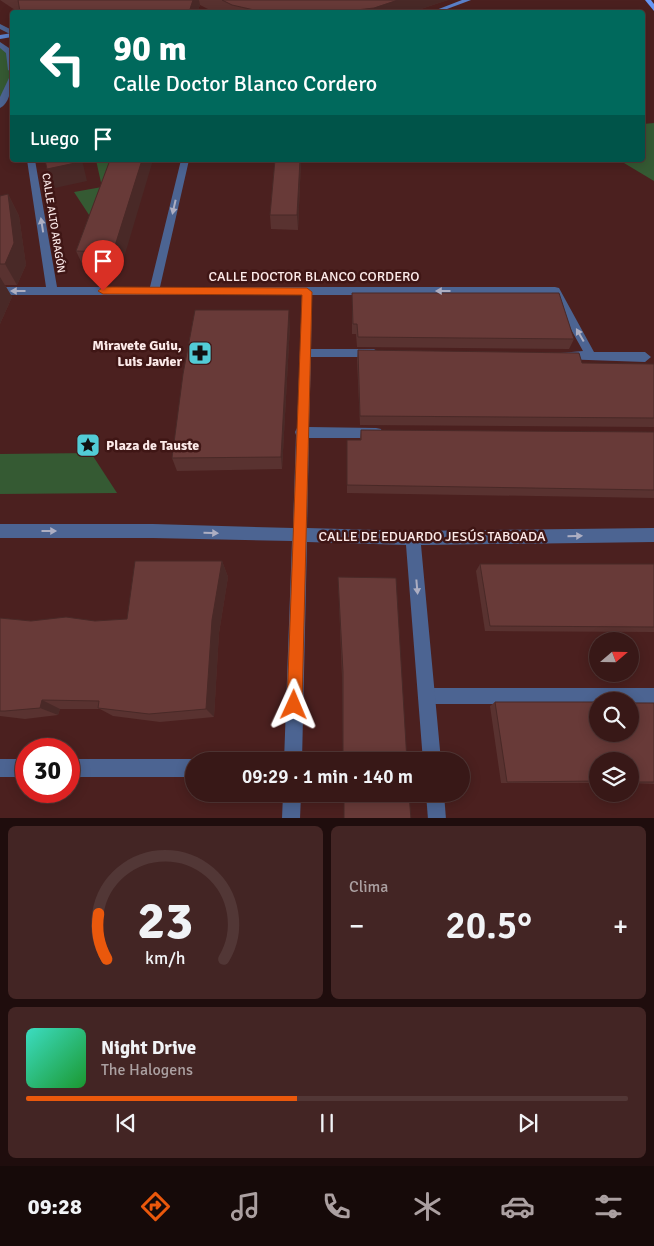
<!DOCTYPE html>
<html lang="es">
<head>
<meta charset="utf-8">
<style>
  :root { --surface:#381817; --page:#432524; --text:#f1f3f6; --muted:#aba0a1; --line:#523736; --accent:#ea580c }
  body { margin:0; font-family:Signika,sans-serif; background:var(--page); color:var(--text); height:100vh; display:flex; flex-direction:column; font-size:19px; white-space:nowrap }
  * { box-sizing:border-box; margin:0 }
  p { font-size:16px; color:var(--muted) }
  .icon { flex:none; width:28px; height:28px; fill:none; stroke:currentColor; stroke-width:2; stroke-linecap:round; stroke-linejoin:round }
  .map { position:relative; height:818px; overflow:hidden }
  .sheet { display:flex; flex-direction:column; gap:8px; padding:8px; background:#1f0d0d; flex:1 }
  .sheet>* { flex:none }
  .guide { position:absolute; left:10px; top:10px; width:635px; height:152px; border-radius:5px; box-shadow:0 2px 12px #0003,0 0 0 1px var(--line); background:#00695c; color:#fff; overflow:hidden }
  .needle { width:32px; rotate:70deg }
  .fabs { position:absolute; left:589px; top:632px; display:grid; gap:10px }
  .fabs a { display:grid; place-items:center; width:50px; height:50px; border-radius:50%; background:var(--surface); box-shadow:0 2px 12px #0003,0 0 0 1px var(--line); font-size:25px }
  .speed { position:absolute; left:15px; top:738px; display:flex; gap:10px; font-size:25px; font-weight:700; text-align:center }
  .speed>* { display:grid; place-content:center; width:65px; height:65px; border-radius:50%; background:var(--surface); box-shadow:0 2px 12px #0003,0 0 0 1px var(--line); line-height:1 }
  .speed .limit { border:8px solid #d22; background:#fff; color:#111 }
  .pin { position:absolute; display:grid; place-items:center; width:42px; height:42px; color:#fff; margin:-51px -21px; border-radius:50% 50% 50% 0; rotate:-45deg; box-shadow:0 0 5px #0007 }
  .pin .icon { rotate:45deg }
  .me { position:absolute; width:55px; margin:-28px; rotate:1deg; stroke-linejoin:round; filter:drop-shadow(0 0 4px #0008) }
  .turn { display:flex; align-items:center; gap:18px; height:105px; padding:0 20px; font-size:22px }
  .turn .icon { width:65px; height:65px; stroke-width:2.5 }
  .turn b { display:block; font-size:35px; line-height:42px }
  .then { display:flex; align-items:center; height:48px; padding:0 20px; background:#0003; gap:10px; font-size:19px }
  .big { font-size:38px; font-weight:600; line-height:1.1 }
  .sheet .card { flex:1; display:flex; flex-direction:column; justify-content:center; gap:8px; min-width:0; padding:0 18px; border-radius:8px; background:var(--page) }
  .sheet .dial { align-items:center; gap:0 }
  .dial svg { height:130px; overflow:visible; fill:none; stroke:var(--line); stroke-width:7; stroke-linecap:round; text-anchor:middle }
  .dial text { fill:var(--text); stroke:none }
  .song { display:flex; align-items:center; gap:15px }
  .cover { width:60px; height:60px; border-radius:8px; background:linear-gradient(135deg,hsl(170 70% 55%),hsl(130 70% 35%)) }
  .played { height:5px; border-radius:2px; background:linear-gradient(90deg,var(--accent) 45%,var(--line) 45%) }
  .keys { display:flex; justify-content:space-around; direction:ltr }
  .heat { display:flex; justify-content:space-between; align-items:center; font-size:28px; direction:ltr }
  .sheet .tiles { flex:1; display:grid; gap:8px; grid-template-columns:1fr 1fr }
  .card:last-child { grid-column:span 2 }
  .trip { position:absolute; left:185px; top:752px; width:285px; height:50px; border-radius:25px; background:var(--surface); box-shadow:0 2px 12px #0003,0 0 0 1px var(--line); font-weight:600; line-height:50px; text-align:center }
  .tabs { display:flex; height:80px; justify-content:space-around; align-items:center; background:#160a09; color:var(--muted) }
  .tabs .icon { width:35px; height:35px }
  .tabs .active { color:var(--accent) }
  .tabs b { font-size:22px; color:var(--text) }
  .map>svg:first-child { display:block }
</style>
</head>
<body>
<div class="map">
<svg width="654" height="819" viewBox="0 0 654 819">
  <rect width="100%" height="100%" fill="#4b201f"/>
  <g fill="#355a33">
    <path d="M0,44L10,52C14,80 12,81 0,106Z"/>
    <path d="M654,123V181L619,160H642L643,124Z"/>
    <path d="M96,160H117L95,224L74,192L102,187Z"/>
    <path d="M91,453L117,493L0,494V454Z"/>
  </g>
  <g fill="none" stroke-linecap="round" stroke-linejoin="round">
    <g fill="#4c6492" fill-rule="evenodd">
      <rect x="0" y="759" width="26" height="18"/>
      <path d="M69,759H194L199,761H194V777H69Z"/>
    </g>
    <path fill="#4c6492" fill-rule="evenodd" d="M426,688H654V704H630V701H598V704H426L420,702L418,696L420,690Z"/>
    <g fill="#4c6492" fill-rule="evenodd">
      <path d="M0,24L12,30V35L0,29Z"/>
      <path d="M0,42L12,50V72L8,70L6,53L0,48Z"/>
      <path d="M9,78H12C12,88 9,104 0,108V97Z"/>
      <path d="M27,160H35L57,287H150L181,160H189L160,287H555L559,288L594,352H645L651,357L645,362L560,359L558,356L560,353L583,351L552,295H312L311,349H374L380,353L374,357H311L309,427L376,428L381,429L382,433L381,437L376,438H309L307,528L413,531L654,528V542L421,545L441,761H423L406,545L307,542L302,761H284L292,541L153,538H0V524H153L293,528L296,435L295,432L297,428L302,295H0V287H46Z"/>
      <path d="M283,794H301L300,819H282Z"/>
      <path d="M426,794H444L446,819H428Z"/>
    </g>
    <g fill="#5b80ca" fill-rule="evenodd">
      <path d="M462,0H471L439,12H431Z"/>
      <path d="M12,33V37L0,39V35Z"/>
    </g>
    <path fill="#6696f5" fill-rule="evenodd" d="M645,0H651L654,4V11Z"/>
  </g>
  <g fill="#593230">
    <path d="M0,0H448L412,12H214L200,5L197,12H18Z"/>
    <path d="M110,160L120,271L85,270L76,251Z"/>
    <path d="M275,160H301L298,230L271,229L270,215Z"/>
    <path d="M8,194L19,216L26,265L17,285H5L12,297L0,324V196Z"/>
    <path d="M352,293L574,339L569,349L357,347L356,334H352Z"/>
    <path d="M290,325L282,469L177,471L172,458Z"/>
    <path d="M358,350L582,363L654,364V427L360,425L357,360Z"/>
    <path d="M361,430L654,432V498L347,493V440H360Z"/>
    <path d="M222,561L228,577L219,633L214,717L160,722L113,716L100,709H60L58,715L25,719L0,716V618L31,621H95L127,619Z"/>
    <path d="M480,564H654V632L485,631L476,571Z"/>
    <path d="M338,577L407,761H343L342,677Z"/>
    <path d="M495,702L654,703V784L630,783V761H598V783H501L490,706Z"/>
  </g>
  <g fill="#492927">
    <path d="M193,0H199L200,5L197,12H189Z"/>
    <path d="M398,0H448L412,12H339Z"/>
    <path d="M80,160H82L87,181L55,188L47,169Z"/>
    <path d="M142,160H153L120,271L113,252Z"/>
    <path d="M300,160H301L298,230L297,215Z"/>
    <path d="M8,194L19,216L26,265L17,285L5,264Z"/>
    <path d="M0,277L12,297L0,324Z"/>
    <path d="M289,310L290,325L282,469L281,457Z"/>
    <path d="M222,561L228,577L219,633L214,717L206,709L212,620Z"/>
    <path d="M42,700L60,709L58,715L40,708Z"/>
  </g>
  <g fill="#683a38" stroke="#492927">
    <path d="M18,0H193L189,12H20Z"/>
    <path d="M222,0H398L374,8L339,12H263L232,5Z"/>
    <path d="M45,160H80V162L47,169Z"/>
    <path d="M110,160H142L113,252L76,251Z"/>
    <path d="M275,160H300L297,215H270Z"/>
    <path d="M8,194L14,243L5,264H0V196Z"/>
    <path d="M352,293H559L574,339L358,337L357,324H353Z"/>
    <path d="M195,310H289L281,457L172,458L183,374Z"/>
    <path d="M358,350L579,353L582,363L654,364V418L360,416Z"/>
    <path d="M361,430L654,432V490L347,485V440H361Z"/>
    <path d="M135,561H222L212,620L206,709L149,714L98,708L99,701L42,700L40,708L5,711H0V618L31,621L66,617L95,621L127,619Z"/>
    <path d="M480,564H654V627L490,626Z"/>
    <path d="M338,577L396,578L407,761H343V672Z"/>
    <path d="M495,702H598V734H630V703H654V782H630V761H598V781L507,782Z"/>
    <path d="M344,794H409L411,819H344Z"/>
  </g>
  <defs><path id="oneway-solid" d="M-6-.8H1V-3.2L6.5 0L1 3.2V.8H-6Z" transform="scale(1.25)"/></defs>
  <g fill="#adaec2">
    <use href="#oneway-solid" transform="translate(174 207) rotate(103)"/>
    <use href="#oneway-solid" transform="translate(42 225) rotate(-99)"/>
    <use href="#oneway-solid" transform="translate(18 291) rotate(180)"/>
    <use href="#oneway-solid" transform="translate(443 291) rotate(180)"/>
    <use href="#oneway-solid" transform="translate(580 335) rotate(-120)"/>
    <use href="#oneway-solid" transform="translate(49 531)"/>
    <use href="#oneway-solid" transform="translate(211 533) rotate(2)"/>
    <use href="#oneway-solid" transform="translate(575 536) rotate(-1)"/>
    <use href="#oneway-solid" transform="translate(417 587) rotate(85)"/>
  </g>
  <path fill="#ea580c" stroke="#983908" d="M103,287L307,288L312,292L302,705L300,710L294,712L289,710L287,705L302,295L103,294L98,291Z"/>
  <defs>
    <g id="pharmacy-square" transform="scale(1.25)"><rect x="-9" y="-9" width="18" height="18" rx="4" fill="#52ccd6" stroke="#3f1615"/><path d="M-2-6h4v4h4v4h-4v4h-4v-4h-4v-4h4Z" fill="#111"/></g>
    <g id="sight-square" transform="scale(1.25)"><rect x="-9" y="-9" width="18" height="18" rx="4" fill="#52ccd6" stroke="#3f1615"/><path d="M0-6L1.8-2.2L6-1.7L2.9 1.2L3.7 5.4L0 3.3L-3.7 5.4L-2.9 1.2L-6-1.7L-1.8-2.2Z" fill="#111"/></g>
  </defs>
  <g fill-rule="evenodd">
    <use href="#pharmacy-square" x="200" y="353"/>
    <use href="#sight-square" x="88" y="445"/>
  </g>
  <g text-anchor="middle" stroke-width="5" stroke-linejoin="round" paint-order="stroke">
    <g font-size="11" fill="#fceae9" stroke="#3f1615">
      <text transform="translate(54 223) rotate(81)" y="4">CALLE ALTO ARAGÓN</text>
    </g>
    <g font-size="14" fill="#fceae9" stroke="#3f1615">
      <text x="314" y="281">CALLE DOCTOR BLANCO CORDERO</text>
      <text x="432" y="541">CALLE DE EDUARDO JESÚS TABOADA</text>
    </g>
    <g font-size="14" font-weight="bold" fill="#fceae9" stroke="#3f1615" text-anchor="end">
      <text x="182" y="350">Miravete Guiu,<tspan x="182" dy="16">Luis Javier</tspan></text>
      <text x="106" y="450" text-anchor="start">Plaza de Tauste</text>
    </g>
  </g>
</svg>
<div class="fabs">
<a><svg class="needle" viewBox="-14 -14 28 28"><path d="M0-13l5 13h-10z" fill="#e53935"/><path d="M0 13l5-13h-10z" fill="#aba0a1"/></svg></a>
<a><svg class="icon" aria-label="search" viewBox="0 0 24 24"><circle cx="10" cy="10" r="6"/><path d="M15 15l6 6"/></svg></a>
<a><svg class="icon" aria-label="layers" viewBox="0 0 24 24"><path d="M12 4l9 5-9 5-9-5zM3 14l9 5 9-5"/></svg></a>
</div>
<div class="speed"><div class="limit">30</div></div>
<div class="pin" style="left:103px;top:291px;background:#d93025"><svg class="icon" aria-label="arrive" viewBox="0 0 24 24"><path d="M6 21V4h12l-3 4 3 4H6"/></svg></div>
<svg class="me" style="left:294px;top:705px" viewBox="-20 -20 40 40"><path d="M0-17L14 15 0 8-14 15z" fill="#ea580c" stroke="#fff" stroke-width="4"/></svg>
<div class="trip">09:29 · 1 min · 140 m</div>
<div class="guide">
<div class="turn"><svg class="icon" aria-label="left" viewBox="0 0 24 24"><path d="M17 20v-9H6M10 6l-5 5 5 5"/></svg><div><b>90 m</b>Calle Doctor Blanco Cordero</div></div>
<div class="then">Luego<svg class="icon" aria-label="arrive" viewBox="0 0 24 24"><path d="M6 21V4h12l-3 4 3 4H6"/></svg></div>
</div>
</div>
<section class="sheet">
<div class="tiles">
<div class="card dial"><svg viewBox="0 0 100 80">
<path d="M14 69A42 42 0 1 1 86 69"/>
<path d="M14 69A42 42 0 0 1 9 41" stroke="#ea580c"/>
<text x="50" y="56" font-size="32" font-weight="700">23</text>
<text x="50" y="72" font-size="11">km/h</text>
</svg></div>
<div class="card"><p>Clima</p>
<div class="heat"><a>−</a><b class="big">20.5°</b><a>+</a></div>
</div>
<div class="card">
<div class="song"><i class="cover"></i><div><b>Night Drive</b><p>The Halogens</p></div></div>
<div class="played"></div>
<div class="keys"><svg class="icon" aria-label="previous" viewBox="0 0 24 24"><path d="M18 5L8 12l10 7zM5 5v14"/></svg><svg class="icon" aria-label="pause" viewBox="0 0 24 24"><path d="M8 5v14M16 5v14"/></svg><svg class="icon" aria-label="next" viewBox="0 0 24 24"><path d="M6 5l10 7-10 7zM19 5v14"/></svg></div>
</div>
</div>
</section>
<nav class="tabs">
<b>09:28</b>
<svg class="icon active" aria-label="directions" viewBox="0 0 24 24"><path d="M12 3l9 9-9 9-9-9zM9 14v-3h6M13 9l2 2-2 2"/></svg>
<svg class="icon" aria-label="music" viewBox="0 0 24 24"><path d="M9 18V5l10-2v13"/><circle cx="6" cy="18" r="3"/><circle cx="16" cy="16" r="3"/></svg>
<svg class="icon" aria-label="phone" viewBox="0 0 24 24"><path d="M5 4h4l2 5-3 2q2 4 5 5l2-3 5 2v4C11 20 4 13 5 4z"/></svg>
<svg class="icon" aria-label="climate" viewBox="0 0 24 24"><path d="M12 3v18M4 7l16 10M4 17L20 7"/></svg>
<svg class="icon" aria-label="car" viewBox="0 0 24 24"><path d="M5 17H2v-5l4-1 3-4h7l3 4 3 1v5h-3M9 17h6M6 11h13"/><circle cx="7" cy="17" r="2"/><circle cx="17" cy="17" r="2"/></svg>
<svg class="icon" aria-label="filters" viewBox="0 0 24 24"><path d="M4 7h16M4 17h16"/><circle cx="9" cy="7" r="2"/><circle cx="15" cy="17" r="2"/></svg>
</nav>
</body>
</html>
